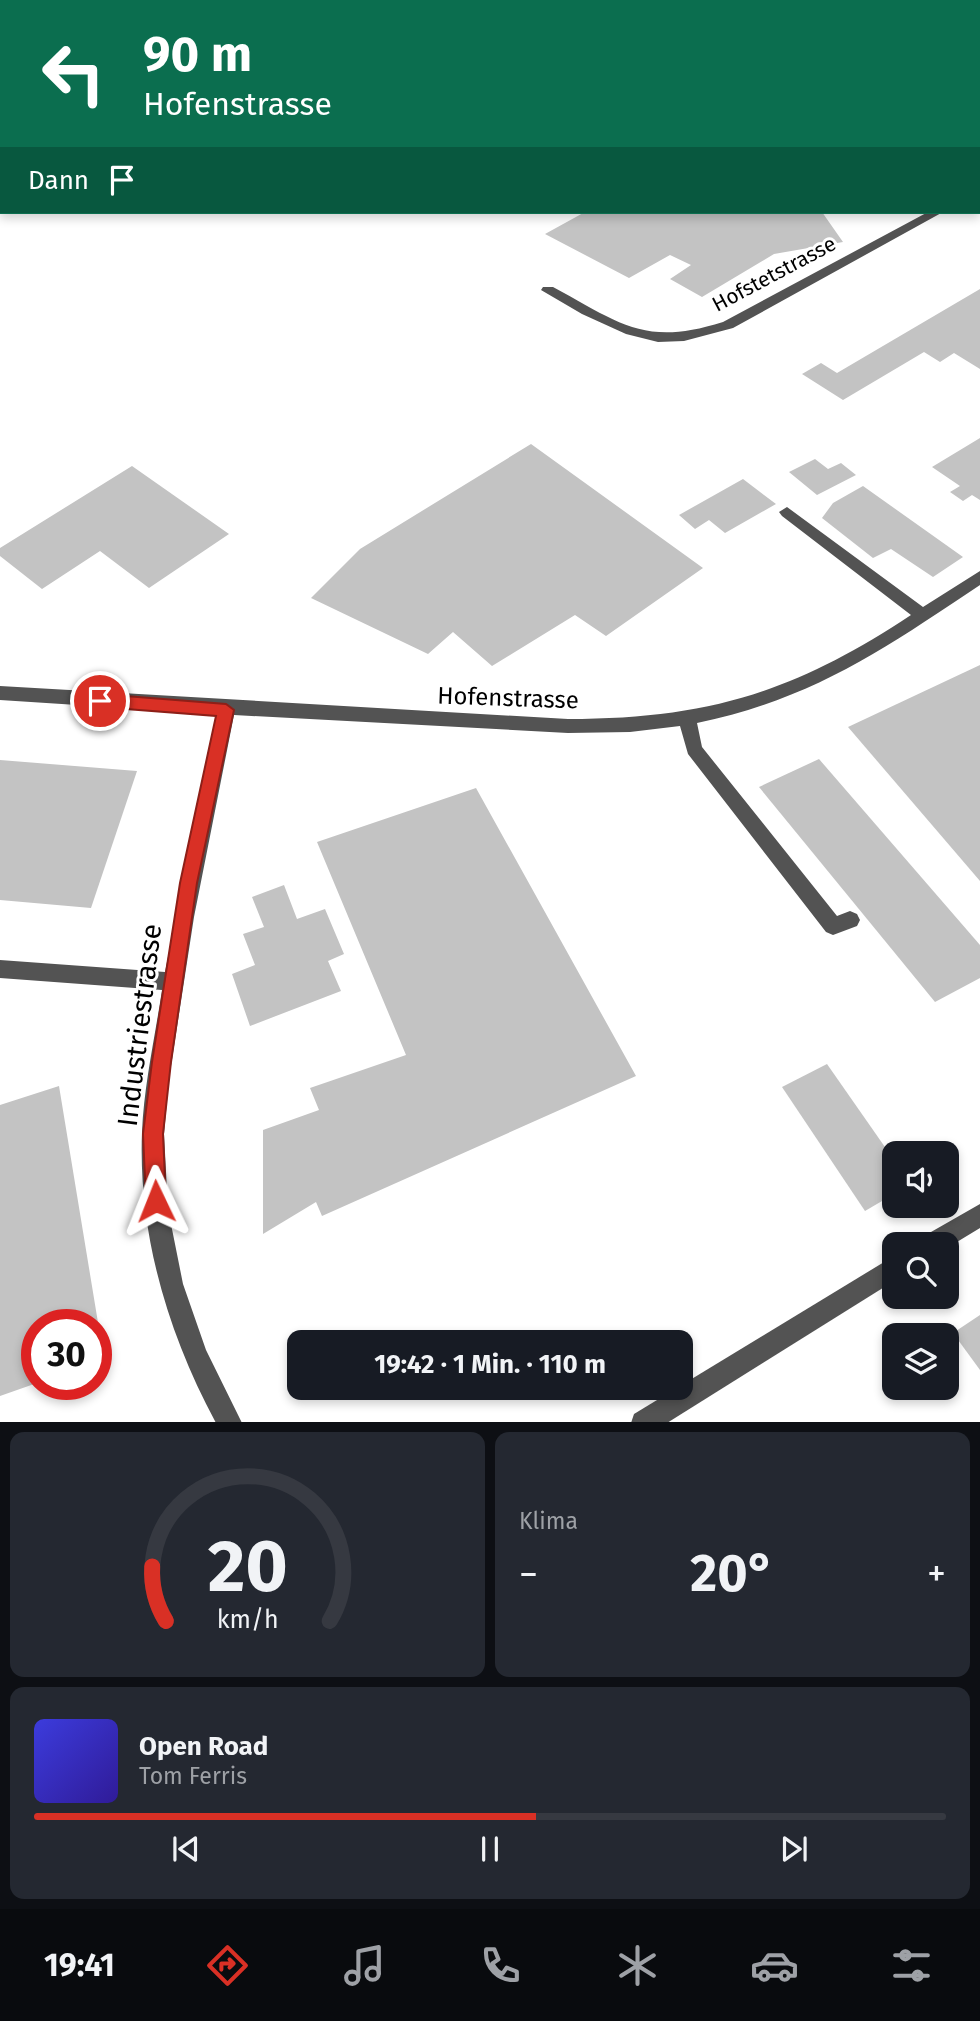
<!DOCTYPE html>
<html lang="de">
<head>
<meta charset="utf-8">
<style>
  :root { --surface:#171b24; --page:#242831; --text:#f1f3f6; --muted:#9ea1a6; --line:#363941; --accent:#d93025 }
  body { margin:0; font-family:"Fira Sans",sans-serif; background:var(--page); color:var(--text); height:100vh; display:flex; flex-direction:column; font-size:26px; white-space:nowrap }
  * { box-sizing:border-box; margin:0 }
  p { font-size:23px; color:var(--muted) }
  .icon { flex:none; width:38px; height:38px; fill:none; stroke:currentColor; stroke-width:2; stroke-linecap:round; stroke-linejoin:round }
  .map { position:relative; height:1422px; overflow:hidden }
  .details { display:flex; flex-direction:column; gap:10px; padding:10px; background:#0d0f14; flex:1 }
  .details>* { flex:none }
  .hud { position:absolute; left:0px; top:0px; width:980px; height:214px; box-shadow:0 4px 10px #0003; background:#0b6e4f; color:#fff; overflow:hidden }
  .buttons { position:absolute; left:882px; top:1141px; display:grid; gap:14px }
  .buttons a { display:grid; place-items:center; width:77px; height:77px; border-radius:14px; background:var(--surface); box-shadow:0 4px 10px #0003; font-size:35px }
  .speed { position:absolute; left:21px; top:1309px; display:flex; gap:14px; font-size:35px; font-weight:700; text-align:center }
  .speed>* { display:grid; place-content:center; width:91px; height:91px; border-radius:50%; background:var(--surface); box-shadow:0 4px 10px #0003; line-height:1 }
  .speed .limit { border:10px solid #d22; background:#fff; color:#111 }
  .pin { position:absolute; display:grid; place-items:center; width:60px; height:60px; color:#fff; margin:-30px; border:4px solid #fff; border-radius:50%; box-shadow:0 2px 7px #0007 }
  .me { position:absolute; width:77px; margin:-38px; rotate:358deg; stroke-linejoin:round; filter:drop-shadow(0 0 5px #0008) }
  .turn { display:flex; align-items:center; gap:24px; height:147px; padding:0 28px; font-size:32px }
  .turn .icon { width:91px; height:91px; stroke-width:2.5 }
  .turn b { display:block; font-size:49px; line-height:60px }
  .then { display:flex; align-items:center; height:66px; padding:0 28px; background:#0003; gap:14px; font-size:26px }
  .big { font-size:52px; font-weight:700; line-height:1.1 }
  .details .tile { flex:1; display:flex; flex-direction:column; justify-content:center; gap:10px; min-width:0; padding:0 24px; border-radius:14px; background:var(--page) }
  .details .dial { align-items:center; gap:0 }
  .dial svg { height:182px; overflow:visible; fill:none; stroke:var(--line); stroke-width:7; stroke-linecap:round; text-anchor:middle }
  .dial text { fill:var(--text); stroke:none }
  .song { display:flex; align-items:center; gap:21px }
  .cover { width:84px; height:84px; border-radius:10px; background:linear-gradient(135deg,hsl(240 70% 55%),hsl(250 70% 35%)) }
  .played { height:7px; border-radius:4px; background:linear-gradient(90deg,var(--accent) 55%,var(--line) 55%) }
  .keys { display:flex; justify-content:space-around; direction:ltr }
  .heat { display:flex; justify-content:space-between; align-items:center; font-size:38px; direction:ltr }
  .details .tiles { flex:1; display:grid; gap:10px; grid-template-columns:1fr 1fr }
  .tile:last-child { grid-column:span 2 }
  .trip { position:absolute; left:287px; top:1330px; width:406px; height:70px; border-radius:14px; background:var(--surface); box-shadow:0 4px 10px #0003; font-weight:700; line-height:70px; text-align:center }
  .tabs { display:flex; height:112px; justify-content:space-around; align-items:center; background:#090b0e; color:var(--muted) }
  .tabs .icon { width:49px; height:49px }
  .tabs .selected { color:var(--accent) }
  .tabs b { font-size:32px; color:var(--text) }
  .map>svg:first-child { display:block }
</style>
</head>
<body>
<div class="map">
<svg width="980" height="1423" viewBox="0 0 980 1423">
  <rect width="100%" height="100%" fill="#fff"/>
  <g fill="#c3c3c3">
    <path d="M585,212H822L843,242L774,254L702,297L670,279L691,265L670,255L629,278L545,234Z"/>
    <path d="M980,289V369L954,353L940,362L924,352L843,400L802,374L821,363L837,373Z"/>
    <path d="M980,438V500L972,495L963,501L950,492L960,486L932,467Z"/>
    <path d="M531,444L703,568L606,636L575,615L492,666L453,632L428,654L311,598L360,549Z"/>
    <path d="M815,459L828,469L841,463L856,475L817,495L789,472Z"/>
    <path d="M132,466L229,534L149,588L100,551L42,589L0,556V548Z"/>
    <path d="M743,479L776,504L725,533L709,520L695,529L679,515Z"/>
    <path d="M863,486L963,557L933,577L891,549L873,558L822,518L833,503Z"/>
    <path d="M980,665V881L848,727Z"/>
    <path d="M819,759L980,945V978L935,1002L759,787Z"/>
    <path d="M0,760L137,771L91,908L0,900Z"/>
    <path d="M476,788L636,1076L322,1216L316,1202L263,1234V1130L319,1110L310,1088L406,1055L317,842Z"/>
    <path d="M284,885L297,919L325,909L344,954L328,961L341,991L250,1026L232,974L255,965L243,934L264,927L252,897Z"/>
    <path d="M827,1064L894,1160V1194L865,1211L782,1087Z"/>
    <path d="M59,1086L104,1359L96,1362V1325H37V1383L0,1396V1105Z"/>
    <path d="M980,1315V1370L953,1333Z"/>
  </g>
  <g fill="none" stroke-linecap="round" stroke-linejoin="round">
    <g fill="#535353" fill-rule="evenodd">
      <path d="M836,0H847L848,2H837Z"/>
      <path d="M980,157V171L978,172V158Z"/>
      <path d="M928,212H943L733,328L684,341L658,342L626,334L582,314L541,290L543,287H553C620,323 644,347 723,322Z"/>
      <path d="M787,507L923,607L980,571V585C884,649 813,699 697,723L702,747L837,916L850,911L857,914L860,920L857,926L833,935L826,932L688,754L680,726L630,732L568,733L234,715L194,917L169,1079L164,1134L168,1209L183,1284L206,1350L242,1423H216C168,1334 138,1234 142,1132C144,1085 155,1037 162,990L0,978V960L165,972L216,714L0,700V686L568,719C707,719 795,692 911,615L782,516L779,512Z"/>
      <path d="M980,1204V1228L947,1248V1244H921L924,1236Z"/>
      <path d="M894,1256V1281L667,1423H631L634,1414Z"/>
    </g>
  </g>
  <path fill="#d93025" stroke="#8d1f18" stroke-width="2" d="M100,694L226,704L234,710L197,883L171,1062L163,1134L166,1201L163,1208L156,1211L149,1208L146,1201L143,1134L152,1062L180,883L216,716L100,707L92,701Z"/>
  <g text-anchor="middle" stroke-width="6" stroke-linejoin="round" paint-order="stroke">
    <g font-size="21" fill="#000" stroke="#fff">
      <text transform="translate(774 274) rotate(-28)" y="7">Hofstetstrasse</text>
    </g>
    <g font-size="24" fill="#000" stroke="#fff">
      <text transform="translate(508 698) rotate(2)" y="8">Hofenstrasse</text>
    </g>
    <g font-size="28" fill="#000" stroke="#fff">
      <text transform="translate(139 1025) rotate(-83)" y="10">Industriestrasse</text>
    </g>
  </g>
</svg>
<div class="buttons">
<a><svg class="icon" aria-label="sound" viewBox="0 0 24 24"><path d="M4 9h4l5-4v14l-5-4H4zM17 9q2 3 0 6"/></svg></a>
<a><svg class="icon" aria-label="search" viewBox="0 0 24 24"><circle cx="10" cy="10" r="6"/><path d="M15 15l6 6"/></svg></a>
<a><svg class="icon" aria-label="layers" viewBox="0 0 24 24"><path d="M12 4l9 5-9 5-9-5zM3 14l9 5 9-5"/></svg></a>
</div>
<div class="speed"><div class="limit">30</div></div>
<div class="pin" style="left:100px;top:701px;background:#d93025"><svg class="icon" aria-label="arrive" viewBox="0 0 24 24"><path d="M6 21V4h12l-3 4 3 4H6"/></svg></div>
<svg class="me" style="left:156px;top:1201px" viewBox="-20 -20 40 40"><path d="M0-17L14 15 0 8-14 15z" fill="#d93025" stroke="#fff" stroke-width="4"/></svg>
<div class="trip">19:42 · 1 Min. · 110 m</div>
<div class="hud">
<div class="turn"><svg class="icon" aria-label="left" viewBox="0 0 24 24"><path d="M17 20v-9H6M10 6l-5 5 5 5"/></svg><div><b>90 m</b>Hofenstrasse</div></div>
<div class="then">Dann<svg class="icon" aria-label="arrive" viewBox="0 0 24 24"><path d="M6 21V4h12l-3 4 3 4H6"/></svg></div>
</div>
</div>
<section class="details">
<div class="tiles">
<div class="tile dial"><svg viewBox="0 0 100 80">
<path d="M14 69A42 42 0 1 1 86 69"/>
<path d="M14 69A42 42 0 0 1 8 45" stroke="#d93025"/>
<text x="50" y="56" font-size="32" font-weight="700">20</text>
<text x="50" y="72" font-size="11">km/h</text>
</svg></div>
<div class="tile"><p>Klima</p>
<div class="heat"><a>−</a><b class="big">20°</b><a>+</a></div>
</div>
<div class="tile">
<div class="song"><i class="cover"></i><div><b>Open Road</b><p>Tom Ferris</p></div></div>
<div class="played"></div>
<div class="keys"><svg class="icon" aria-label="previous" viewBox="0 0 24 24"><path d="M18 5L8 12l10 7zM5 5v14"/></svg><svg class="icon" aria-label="pause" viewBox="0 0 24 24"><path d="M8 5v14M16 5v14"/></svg><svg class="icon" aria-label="next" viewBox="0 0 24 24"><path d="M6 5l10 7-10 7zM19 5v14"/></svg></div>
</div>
</div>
</section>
<nav class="tabs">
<b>19:41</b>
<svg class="icon selected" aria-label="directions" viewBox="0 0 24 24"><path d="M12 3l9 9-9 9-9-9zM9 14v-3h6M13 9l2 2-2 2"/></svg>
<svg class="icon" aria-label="music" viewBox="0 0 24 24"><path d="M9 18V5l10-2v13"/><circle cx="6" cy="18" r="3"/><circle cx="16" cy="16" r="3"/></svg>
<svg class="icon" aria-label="phone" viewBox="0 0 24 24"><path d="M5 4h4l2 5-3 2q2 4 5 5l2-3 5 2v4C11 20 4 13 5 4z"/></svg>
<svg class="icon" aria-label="climate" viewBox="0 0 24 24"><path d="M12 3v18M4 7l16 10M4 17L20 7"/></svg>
<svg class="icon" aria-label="car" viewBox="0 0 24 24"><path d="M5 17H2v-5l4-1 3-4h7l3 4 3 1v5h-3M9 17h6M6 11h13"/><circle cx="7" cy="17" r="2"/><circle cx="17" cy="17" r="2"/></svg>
<svg class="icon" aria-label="filters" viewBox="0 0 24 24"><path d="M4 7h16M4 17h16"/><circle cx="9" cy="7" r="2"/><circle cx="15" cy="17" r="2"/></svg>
</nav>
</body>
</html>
